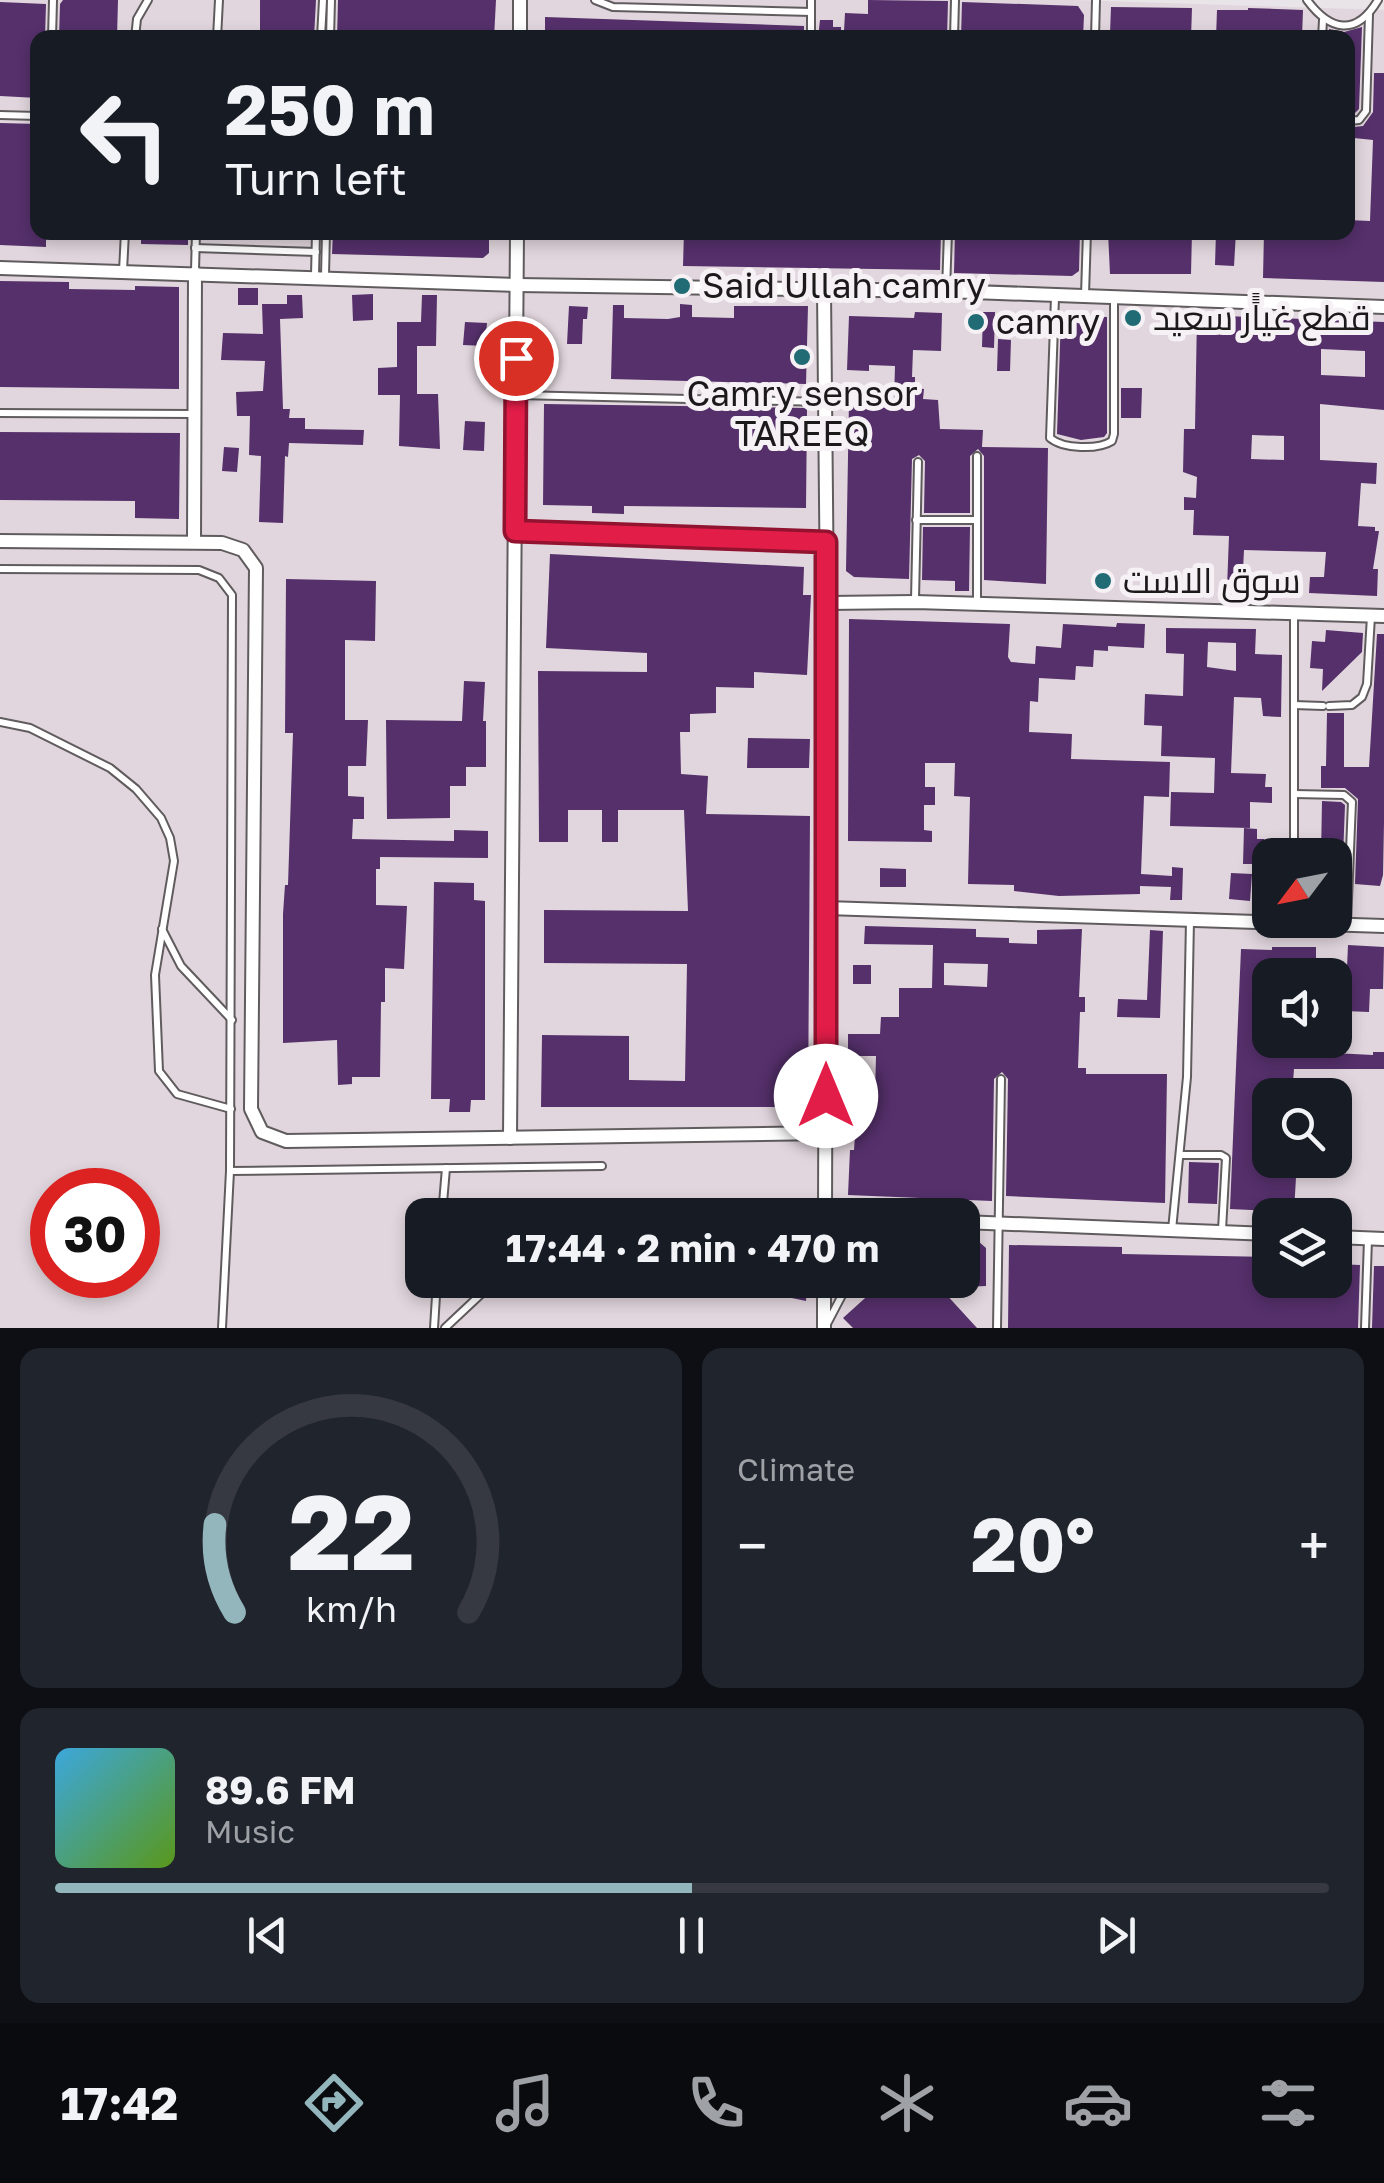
<!DOCTYPE html>
<html lang="en">
<head>
<meta charset="utf-8">
<style>
  :root { --surface:#171b24; --page:#20242c; --text:#f1f3f6; --muted:#9ea1a6; --line:#363941; --accent:#93b6bc }
  body { margin:0; font-family:"Golos Text",Cairo,sans-serif; background:var(--page); color:var(--text); height:100vh; display:flex; flex-direction:column; font-size:38px; white-space:nowrap }
  * { box-sizing:border-box; margin:0 }
  p { font-size:32px; color:var(--muted) }
  .icon { flex:none; width:55px; height:55px; fill:none; stroke:currentColor; stroke-width:2; stroke-linecap:round; stroke-linejoin:round }
  .map { position:relative; height:1328px; overflow:hidden }
  .details { display:flex; flex-direction:column; gap:20px; padding:20px; background:#0d0f14; flex:1 }
  .details>* { flex:none }
  .banner { position:absolute; left:30px; top:30px; width:1325px; height:210px; border-radius:20px; box-shadow:0 5px 15px #0003; background:#171b24; color:var(--text); overflow:hidden }
  .needle { width:65px; rotate:238deg }
  .tools { position:absolute; left:1252px; top:838px; display:grid; gap:20px }
  .tools a { display:grid; place-items:center; width:100px; height:100px; border-radius:20px; background:var(--surface); box-shadow:0 5px 15px #0003; font-size:50px }
  .speed { position:absolute; left:30px; top:1168px; display:flex; gap:20px; font-size:50px; font-weight:700; text-align:center }
  .speed>* { display:grid; place-content:center; width:130px; height:130px; border-radius:50%; background:var(--surface); box-shadow:0 5px 15px #0003; line-height:1 }
  .speed .limit { border:15px solid #d22; background:#fff; color:#111 }
  .pin { position:absolute; display:grid; place-items:center; width:85px; height:85px; color:#fff; margin:-42px; border:5px solid #fff; border-radius:50%; box-shadow:0 2px 10px #0007 }
  .me { position:absolute; width:110px; margin:-55px; rotate:0deg; stroke-linejoin:round; filter:drop-shadow(0 0 8px #0008) }
  .turn { display:flex; align-items:center; gap:35px; height:210px; padding:0 30px; font-size:45px }
  .turn .icon { width:130px; height:130px; stroke-width:2.5 }
  .turn b { display:block; font-size:70px; line-height:85px }
  .big { font-size:75px; font-weight:700; line-height:1.1 }
  .details .card { flex:1; display:flex; flex-direction:column; justify-content:center; gap:15px; min-width:0; padding:0 35px; border-radius:20px; background:var(--page) }
  .details .dial { align-items:center; gap:0 }
  .dial svg { height:260px; overflow:visible; fill:none; stroke:var(--line); stroke-width:7; stroke-linecap:round; text-anchor:middle }
  .dial text { fill:var(--text); stroke:none }
  .song { display:flex; align-items:center; gap:30px }
  .cover { width:120px; height:120px; border-radius:15px; background:linear-gradient(135deg,hsl(200 70% 55%),hsl(90 70% 35%)) }
  .played { height:10px; border-radius:5px; background:linear-gradient(90deg,var(--accent) 50%,var(--line) 50%) }
  .keys { display:flex; justify-content:space-around; direction:ltr }
  .heat { display:flex; justify-content:space-between; align-items:center; font-size:55px; direction:ltr }
  .details .tiles { flex:1; display:grid; gap:20px; grid-template-columns:1fr 1fr }
  .card:last-child { grid-column:span 2 }
  .trip { position:absolute; left:405px; top:1198px; width:575px; height:100px; border-radius:20px; background:var(--surface); box-shadow:0 5px 15px #0003; font-weight:700; line-height:100px; text-align:center }
  .tabs { display:flex; height:160px; justify-content:space-around; align-items:center; background:#090b0e; color:var(--muted) }
  .tabs .icon { width:70px; height:70px }
  .tabs .active { color:var(--accent) }
  .tabs b { font-size:45px; color:var(--text) }
  .map>svg:first-child { display:block }
</style>
</head>
<body>
<div class="map">
<svg width="1384" height="1328" viewBox="0 0 1384 1328">
  <rect width="100%" height="100%" fill="#e8e4e7"/>
  <path fill="#e1d6dd" fill-rule="evenodd" d="M0,0H1074L1384,10V1328H0ZM38,38H1348V232H38ZM1270,855H1335V920H1270ZM1270,975H1335V1040H1270ZM1270,1095H1335V1160H1270ZM52,1190H138V1275H52ZM422,1215H962V1280H422ZM1270,1215H1335V1280H1270Z"/>
  <g fill="#55306b" fill-rule="evenodd">
    <path d="M63,0H118L117,38H59L60,4Z"/>
    <path d="M260,0H316L314,38H260Z"/>
    <path d="M338,0H496L494,38H337Z"/>
    <path d="M868,0L948,1L947,38H867L868,31H844L845,13L868,14Z"/>
    <path d="M0,2L46,4L45,38H38V98L0,96Z"/>
    <path d="M962,2L1078,6L1084,15L1083,38H961Z"/>
    <path d="M1111,7L1192,8L1191,38L1110,34Z"/>
    <path d="M1248,8L1303,10L1302,37L1231,34V38H1216L1217,10H1248Z"/>
    <path d="M545,17L804,26V38H545Z"/>
    <path d="M820,20H833V27H841V38H818Z"/>
    <path d="M1362,27L1359,109L1355,113L1348,112V38H1329V29L1344,32Z"/>
    <path d="M1374,73H1384V282L1263,278L1264,232H1348V220L1370,221L1373,140L1354,138V127L1363,126L1373,112Z"/>
    <path d="M0,123L38,124V232H46V247L0,245Z"/>
    <path d="M141,232H188V245L141,244Z"/>
    <path d="M333,232H489V253L483,258L332,254Z"/>
    <path d="M684,232H941L940,270L683,266Z"/>
    <path d="M955,232H1080L1079,271L1072,276L954,273Z"/>
    <path d="M1108,232H1192L1191,274H1110Z"/>
    <path d="M1216,232H1236L1234,266L1215,265Z"/>
    <path d="M0,281L69,282V289L135,290V286L179,287V389L0,387Z"/>
    <rect x="238" y="288" width="20" height="17"/>
    <path d="M373,294V320L353,321L352,295Z"/>
    <path d="M287,295H302L303,318L280,319L283,409H290L289,418H305V429L364,430L363,445L289,443L288,457L285,456L283,523L259,522L261,456L249,455L250,416H237L236,392L263,391L265,361L221,360L223,333L263,334L262,304H287Z"/>
    <path d="M422,295H437L436,346H417V394H438L440,449L399,446L400,395H378V368L397,367V322H421Z"/>
    <path d="M680,304L692,305V317L734,318V306H808L806,384L611,379L613,305H624V318L668,319L680,317Z"/>
    <path d="M569,306L588,307L587,319H583L582,344H567Z"/>
    <path d="M915,312L942,313L941,351L913,350L912,377H915V388L924,389L923,399L938,400L940,429L983,430L982,447L1048,448L1046,584L984,580V456L978,449L970,456V513H924L925,461L919,455L912,459L909,579L854,577L846,571L849,400L894,401L895,366L869,365V371L847,370L849,316L914,318Z"/>
    <path d="M983,312H995L994,348L982,347Z"/>
    <path d="M1197,315L1384,322V410L1320,404V460L1377,463L1376,484L1361,483L1358,526L1375,527V531H1379L1373,569H1378L1377,596L1309,593L1310,577H1324L1326,552L1244,550L1242,589L1227,588L1229,536L1193,535L1194,510H1184V497L1196,498L1197,477L1183,472L1184,429H1195ZM1321,349L1365,351V377L1321,375ZM1252,435L1284,436V460L1251,459Z"/>
    <path d="M1061,316L1107,317V433L1104,437L1081,440L1057,434Z"/>
    <path d="M465,322L487,323L485,346L463,345Z"/>
    <path d="M998,339L1011,340L1010,371H997Z"/>
    <path d="M1121,388H1142L1141,418H1121Z"/>
    <path d="M544,404L807,408L806,508L624,506V514L592,513V506L543,505Z"/>
    <path d="M465,421L485,422L484,451L463,450Z"/>
    <path d="M0,432L180,433L179,519L135,518V501L0,500Z"/>
    <path d="M224,447L239,448L237,472L222,471Z"/>
    <path d="M923,527H970L969,591H955V581L922,580Z"/>
    <path d="M550,554L804,567L803,595H811L807,675L754,672V688L716,687V713L690,714V732H680L681,774L708,776L706,814L810,816L808,1107H541L542,1035L629,1036V1080L685,1081L687,964L544,963V910L688,911L684,810H618V842H602V810H568V842H539L538,671L647,672V653L546,648Z"/>
    <path d="M286,579L376,581L375,641L345,640V720H368L366,766H348V796L364,797V819H353L352,839L454,841V830L488,831V858L380,857V869H376V905L407,906L404,969L385,968V1002H381L380,1077H352V1084L338,1085L337,1040L283,1043V914L285,885H288L293,733H285Z"/>
    <path d="M849,619L1010,624L1008,657L1011,662L1035,664L1036,646L1061,648L1063,624L1116,627L1117,623L1145,624L1144,648L1108,646V651L1094,650L1093,667L1076,666L1075,680L1039,678L1038,702L1030,701L1029,732L1072,734L1071,759L1170,762L1169,797L1144,796L1141,874L1172,876V867L1183,868L1182,900H1170L1171,887L1140,886V894L1059,896L1014,891V885L968,884L970,797L954,796L955,763H925V787H935V805H924V830L932,831V842L848,841Z"/>
    <path d="M1166,628L1256,629L1255,654L1282,655L1281,717L1263,716L1261,698L1234,697L1231,773L1266,774L1265,787H1272V803L1250,802V828L1170,826L1171,792L1214,793L1215,758L1161,756L1162,726L1144,725L1145,694L1183,696L1184,654L1166,653ZM1208,642L1236,643V671L1207,667Z"/>
    <path d="M1326,630L1363,633L1362,652L1322,691L1323,669L1310,668L1312,641L1325,642Z"/>
    <path d="M1377,634H1384V823L1383,875L1380,886L1355,884L1358,799L1345,788H1321V766H1326L1327,713H1344V767H1369Z"/>
    <path d="M464,681L485,682L483,721H486V767H466V786H450V818L387,819L386,720L462,721Z"/>
    <path d="M748,738L810,739L809,768H747Z"/>
    <path d="M1322,801L1341,802L1345,805L1342,883L1335,882V855H1321Z"/>
    <path d="M1244,828L1257,829V839H1264V864H1243Z"/>
    <path d="M880,868L906,869V887H880Z"/>
    <path d="M1231,873L1252,874L1250,901L1229,899Z"/>
    <path d="M434,882L474,883V900L485,901V1100H471L470,1112H449L450,1099H431Z"/>
    <path d="M865,926L976,929V937L1009,938V943L1037,944V930L1082,929L1079,997H1085V1012H1080L1078,1068H1086V1074H1167L1165,1203L1006,1196L1008,1079L1002,1072L994,1079L992,1201L848,1195L850,1150H854L856,1121H850L851,1093L875,1094L876,1056H848V1034H880L881,1017H899V988H932L933,945L864,944ZM944,963L988,964L987,987L944,985Z"/>
    <path d="M1150,930L1163,931L1160,1018L1117,1017L1118,999L1147,1000Z"/>
    <path d="M1348,945L1384,947L1383,989H1370L1369,1012L1345,1011Z"/>
    <path d="M1272,947H1316V975H1270V1040H1314V1052L1373,1055V1052H1384V1069H1294L1292,1095L1259,1096L1257,1160H1297L1294,1212L1230,1209L1241,949L1272,950Z"/>
    <rect x="853" y="965" width="18" height="19"/>
    <path d="M1189,1162L1219,1163L1217,1204L1188,1203Z"/>
    <path d="M962,1241H978L986,1248V1286L962,1287Z"/>
    <path d="M1009,1245L1122,1247V1254L1270,1257V1280H1335V1264L1360,1265L1358,1328H1008Z"/>
    <path d="M1374,1266H1384V1328H1372Z"/>
    <path d="M885,1280H933L977,1328H853L843,1318Z"/>
    <path d="M702,1281L807,1285L806,1301L787,1297L702,1293Z"/>
  </g>
  <g fill="none" stroke-linecap="round" stroke-linejoin="round">
    <g stroke="#605c5e" stroke-width="10">
      <g id="lane">
        <path d="M595,0L613,7L811,12V0"/>
        <path d="M1307,0C1330,31 1356,37 1378,0"/>
        <path d="M52,38L53,0"/>
        <path d="M135,38L137,19L148,0"/>
        <path d="M217,38L219,0"/>
        <path d="M321,38L323,0"/>
        <path d="M330,38L331,0"/>
        <path d="M811,38V12"/>
        <path d="M954,38L955,0"/>
        <path d="M1095,38L1096,0"/>
        <path d="M1322,38L1323,20"/>
        <path d="M0,115L38,116"/>
        <path d="M1348,121L1359,120L1366,111L1369,15"/>
        <path d="M195,248L316,252"/>
        <path d="M123,271L125,232"/>
        <path d="M195,271L196,232"/>
        <path d="M315,276L316,232"/>
        <path d="M325,276L326,232"/>
        <path d="M946,291L948,232"/>
        <path d="M1085,295L1087,232"/>
        <path d="M1055,297L1050,438C1063,449 1098,450 1112,441L1114,434V298"/>
        <path d="M517,395L824,402"/>
        <path d="M0,413L194,414"/>
        <path d="M916,520H977"/>
        <path d="M516,531L826,543"/>
        <path d="M0,569L199,570L219,578L232,595L230,1171L222,1328"/>
        <path d="M915,600L918,462"/>
        <path d="M977,604V456"/>
        <path d="M1294,705L1323,706"/>
        <path d="M1329,706L1352,705L1362,697L1367,684L1371,616"/>
        <path d="M0,722L30,728L110,768L136,789L161,818L170,838L174,861L155,975L159,1071L177,1094L231,1109"/>
        <path d="M1294,794L1344,795L1352,802L1347,923"/>
        <path d="M1294,855V614"/>
        <path d="M162,929L181,966L232,1020"/>
        <path d="M1180,1155H1221L1226,1158L1222,1230"/>
        <path d="M230,1171L602,1166"/>
        <path d="M442,1215L446,1168"/>
        <path d="M1172,1230L1187,1077L1190,920"/>
        <path d="M828,1322L850,1280"/>
        <path d="M434,1328L437,1280"/>
        <path d="M445,1328L496,1280"/>
        <path d="M997,1328L1001,1079"/>
        <path d="M1365,1328L1368,1239"/>
      </g>
    </g>
    <g stroke="#605c5e" stroke-width="16">
      <g id="street">
        <path d="M520,38V0"/>
        <path d="M0,268L517,285L946,291L1384,307"/>
        <path d="M824,290L827,603L825,1215"/>
        <path d="M0,541L222,543L243,550L256,568L251,1109L262,1132L286,1141L825,1133"/>
        <path d="M194,541L195,273"/>
        <path d="M827,603L915,602L1384,616"/>
        <path d="M826,908L1384,926"/>
        <path d="M510,1138L517,232"/>
        <path d="M962,1222L1270,1234"/>
        <path d="M1335,1237L1384,1239"/>
        <path d="M824,1328V1280"/>
      </g>
    </g>
    <use href="#lane" stroke="#fff" stroke-width="6"/>
    <use href="#street" stroke="#fff" stroke-width="12"/>
  </g>
  <g fill="none" stroke-linecap="round" stroke-linejoin="round">
    <g stroke="#92132f" stroke-width="25">
      <path id="route" d="M516,358L515,531L826,542V1096"/>
    </g>
    <use href="#route" stroke="#e11d48" stroke-width="18"/>
  </g>
  <g fill="#206b74" stroke="#f6f1f4" stroke-width="4">
    <circle cx="682" cy="286" r="10"/>
    <circle cx="1133" cy="318" r="10"/>
    <circle cx="976" cy="322" r="10"/>
    <circle cx="802" cy="357" r="10"/>
    <circle cx="1103" cy="581" r="10"/>
  </g>
  <g text-anchor="middle" stroke-width="10" stroke-linejoin="round" paint-order="stroke">
    <g font-size="35" fill="#1b191a" stroke="#f6f1f4" text-anchor="start">
      <text x="702" y="298">Said Ullah camry</text>
      <text x="1153" y="330">قطع غياًًر سعيد</text>
      <text x="996" y="334">camry</text>
      <text x="802" y="406" text-anchor="middle">Camry sensor<tspan x="802" dy="40">TAREEQ</tspan></text>
      <text x="1123" y="593">سوق الاست</text>
    </g>
  </g>
</svg>
<div class="tools">
<a><svg class="needle" viewBox="-14 -14 28 28"><path d="M0-13l5 13h-10z" fill="#e53935"/><path d="M0 13l5-13h-10z" fill="#9ea1a6"/></svg></a>
<a><svg class="icon" aria-label="sound" viewBox="0 0 24 24"><path d="M4 9h4l5-4v14l-5-4H4zM17 9q2 3 0 6"/></svg></a>
<a><svg class="icon" aria-label="search" viewBox="0 0 24 24"><circle cx="10" cy="10" r="6"/><path d="M15 15l6 6"/></svg></a>
<a><svg class="icon" aria-label="layers" viewBox="0 0 24 24"><path d="M12 4l9 5-9 5-9-5zM3 14l9 5 9-5"/></svg></a>
</div>
<div class="speed"><div class="limit">30</div></div>
<div class="pin" style="left:516px;top:358px;background:#d93025"><svg class="icon" aria-label="arrive" viewBox="0 0 24 24"><path d="M6 21V4h12l-3 4 3 4H6"/></svg></div>
<svg class="me" style="left:826px;top:1096px" viewBox="-20 -20 40 40"><circle r="19" fill="#fff"/><path d="M0-13L10 11 0 6-10 11z" fill="#e11d48"/></svg>
<div class="trip">17:44 · 2 min · 470 m</div>
<div class="banner">
<div class="turn"><svg class="icon" aria-label="left" viewBox="0 0 24 24"><path d="M17 20v-9H6M10 6l-5 5 5 5"/></svg><div><b>250 m</b>Turn left</div></div>
</div>
</div>
<section class="details">
<div class="tiles">
<div class="card dial"><svg viewBox="0 0 100 80">
<path d="M14 69A42 42 0 1 1 86 69"/>
<path d="M14 69A42 42 0 0 1 8 42" stroke="#93b6bc"/>
<text x="50" y="56" font-size="32" font-weight="700">22</text>
<text x="50" y="72" font-size="11">km/h</text>
</svg></div>
<div class="card"><p>Climate</p>
<div class="heat"><a>−</a><b class="big">20°</b><a>+</a></div>
</div>
<div class="card">
<div class="song"><i class="cover"></i><div><b>89.6 FM</b><p>Music</p></div></div>
<div class="played"></div>
<div class="keys"><svg class="icon" aria-label="previous" viewBox="0 0 24 24"><path d="M18 5L8 12l10 7zM5 5v14"/></svg><svg class="icon" aria-label="pause" viewBox="0 0 24 24"><path d="M8 5v14M16 5v14"/></svg><svg class="icon" aria-label="next" viewBox="0 0 24 24"><path d="M6 5l10 7-10 7zM19 5v14"/></svg></div>
</div>
</div>
</section>
<nav class="tabs">
<b>17:42</b>
<svg class="icon active" aria-label="directions" viewBox="0 0 24 24"><path d="M12 3l9 9-9 9-9-9zM9 14v-3h6M13 9l2 2-2 2"/></svg>
<svg class="icon" aria-label="music" viewBox="0 0 24 24"><path d="M9 18V5l10-2v13"/><circle cx="6" cy="18" r="3"/><circle cx="16" cy="16" r="3"/></svg>
<svg class="icon" aria-label="phone" viewBox="0 0 24 24"><path d="M5 4h4l2 5-3 2q2 4 5 5l2-3 5 2v4C11 20 4 13 5 4z"/></svg>
<svg class="icon" aria-label="climate" viewBox="0 0 24 24"><path d="M12 3v18M4 7l16 10M4 17L20 7"/></svg>
<svg class="icon" aria-label="car" viewBox="0 0 24 24"><path d="M5 17H2v-5l4-1 3-4h7l3 4 3 1v5h-3M9 17h6M6 11h13"/><circle cx="7" cy="17" r="2"/><circle cx="17" cy="17" r="2"/></svg>
<svg class="icon" aria-label="filters" viewBox="0 0 24 24"><path d="M4 7h16M4 17h16"/><circle cx="9" cy="7" r="2"/><circle cx="15" cy="17" r="2"/></svg>
</nav>
</body>
</html>
